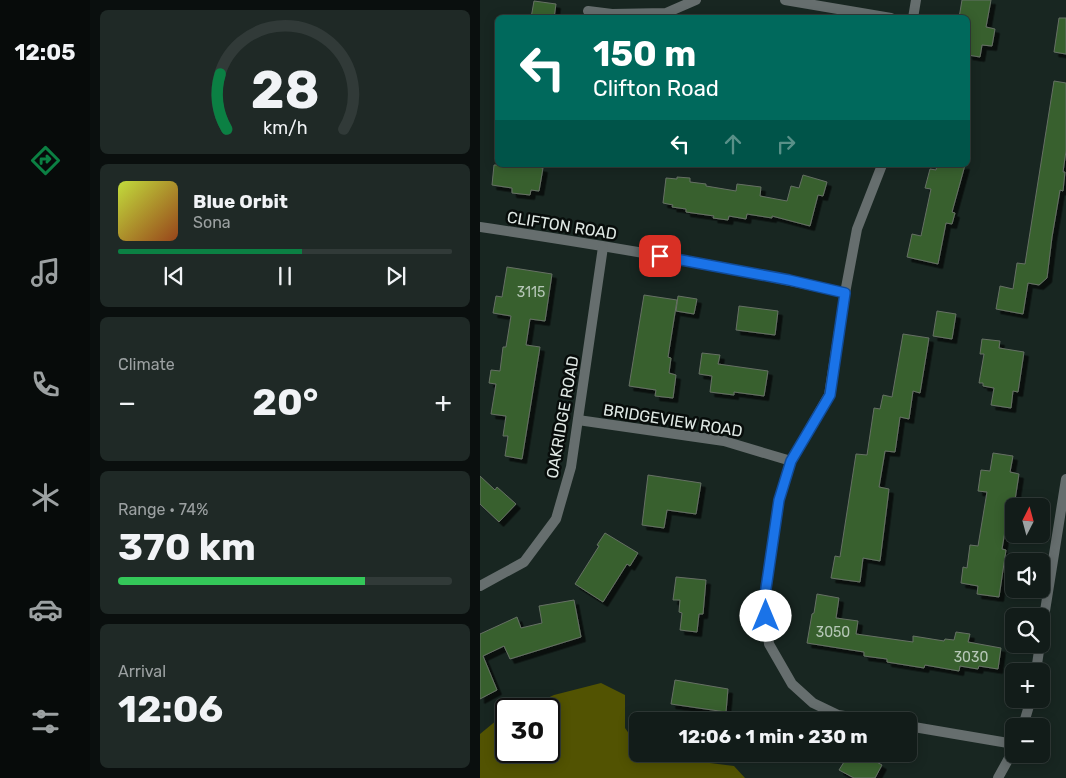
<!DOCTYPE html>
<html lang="en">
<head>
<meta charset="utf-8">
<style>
  :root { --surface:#121c19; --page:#1f2926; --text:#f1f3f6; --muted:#9ca1a2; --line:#313a38; --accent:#0b8043 }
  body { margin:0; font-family:Rubik,sans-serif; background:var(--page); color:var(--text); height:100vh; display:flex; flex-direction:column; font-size:19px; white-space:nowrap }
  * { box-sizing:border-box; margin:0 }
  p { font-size:16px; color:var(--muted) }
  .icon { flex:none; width:28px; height:28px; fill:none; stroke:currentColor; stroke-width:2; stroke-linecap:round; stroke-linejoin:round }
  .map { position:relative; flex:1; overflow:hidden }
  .panel { display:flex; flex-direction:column; gap:10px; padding:10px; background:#0a0f0e; width:390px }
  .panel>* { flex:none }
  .hud { position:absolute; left:15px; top:15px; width:475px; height:152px; border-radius:8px; box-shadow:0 2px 12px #0003,0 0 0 1px var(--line); background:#00695c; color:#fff; overflow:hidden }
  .needle { width:32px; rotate:6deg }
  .fabs { position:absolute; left:525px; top:498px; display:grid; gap:10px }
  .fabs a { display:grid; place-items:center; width:45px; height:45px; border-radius:8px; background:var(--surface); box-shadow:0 2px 12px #0003,0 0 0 1px var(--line); font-size:25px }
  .speed { position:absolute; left:15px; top:698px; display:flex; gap:10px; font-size:25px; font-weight:700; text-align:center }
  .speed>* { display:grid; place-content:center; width:65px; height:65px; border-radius:50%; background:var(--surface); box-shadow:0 2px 12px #0003,0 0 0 1px var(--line); line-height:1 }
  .speed .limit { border:2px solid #111; border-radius:8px; background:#fff; color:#111 }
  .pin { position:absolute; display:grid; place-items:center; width:42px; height:42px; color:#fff; margin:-21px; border-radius:10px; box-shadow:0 2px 8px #0006 }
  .me { position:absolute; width:55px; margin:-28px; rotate:0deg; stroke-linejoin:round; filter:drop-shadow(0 0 4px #0008) }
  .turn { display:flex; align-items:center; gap:18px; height:105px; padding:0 15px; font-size:22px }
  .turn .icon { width:65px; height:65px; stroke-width:2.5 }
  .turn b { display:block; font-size:35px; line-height:42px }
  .lanes { display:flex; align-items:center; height:48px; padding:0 15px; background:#0003; justify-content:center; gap:25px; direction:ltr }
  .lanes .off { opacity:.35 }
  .big { font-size:38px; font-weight:700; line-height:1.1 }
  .panel .widget { flex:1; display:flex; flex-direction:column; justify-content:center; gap:8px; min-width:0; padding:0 18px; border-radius:8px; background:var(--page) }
  .panel .dial { align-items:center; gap:0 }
  .dial svg { height:130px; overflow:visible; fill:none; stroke:var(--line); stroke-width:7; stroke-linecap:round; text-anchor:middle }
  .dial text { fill:var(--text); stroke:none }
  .song { display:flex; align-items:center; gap:15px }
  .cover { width:60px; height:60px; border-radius:8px; background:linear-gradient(135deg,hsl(70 70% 55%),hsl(20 70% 35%)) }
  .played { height:5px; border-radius:2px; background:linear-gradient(90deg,var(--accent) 55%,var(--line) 55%) }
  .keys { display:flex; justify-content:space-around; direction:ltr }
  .heat { display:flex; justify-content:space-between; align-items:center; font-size:28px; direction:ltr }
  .charge { height:8px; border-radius:4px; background:linear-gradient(90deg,#34c759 74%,var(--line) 0) }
  .trip { position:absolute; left:149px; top:712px; width:288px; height:50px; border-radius:8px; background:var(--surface); box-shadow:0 2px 12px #0003,0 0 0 1px var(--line); font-weight:700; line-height:50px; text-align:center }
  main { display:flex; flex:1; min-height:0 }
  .tabs { display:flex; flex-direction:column; width:90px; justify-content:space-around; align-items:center; background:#070b0a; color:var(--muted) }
  .tabs .icon { width:35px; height:35px }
  .tabs .selected { color:var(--accent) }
  .tabs b { font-size:22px; color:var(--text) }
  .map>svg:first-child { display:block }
</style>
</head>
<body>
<main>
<nav class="tabs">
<b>12:05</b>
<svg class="icon selected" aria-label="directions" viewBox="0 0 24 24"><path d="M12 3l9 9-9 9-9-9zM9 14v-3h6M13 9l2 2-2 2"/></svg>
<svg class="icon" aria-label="music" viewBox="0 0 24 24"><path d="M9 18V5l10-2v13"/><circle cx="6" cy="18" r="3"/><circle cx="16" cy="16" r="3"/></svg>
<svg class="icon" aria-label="phone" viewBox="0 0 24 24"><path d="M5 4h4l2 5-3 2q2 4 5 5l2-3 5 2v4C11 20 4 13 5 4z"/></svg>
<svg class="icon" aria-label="climate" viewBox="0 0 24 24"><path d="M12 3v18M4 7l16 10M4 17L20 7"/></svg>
<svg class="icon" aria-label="car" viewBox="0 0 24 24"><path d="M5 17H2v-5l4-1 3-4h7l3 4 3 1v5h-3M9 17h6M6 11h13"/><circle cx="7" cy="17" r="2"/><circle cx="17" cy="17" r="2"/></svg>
<svg class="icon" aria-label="filters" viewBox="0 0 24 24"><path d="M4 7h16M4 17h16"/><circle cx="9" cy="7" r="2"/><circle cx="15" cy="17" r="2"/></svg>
</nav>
<section class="panel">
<div class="widget dial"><svg viewBox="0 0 100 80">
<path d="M14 69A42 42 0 1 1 86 69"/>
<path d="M14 69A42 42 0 0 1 10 35" stroke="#0b8043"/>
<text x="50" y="56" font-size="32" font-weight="700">28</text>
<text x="50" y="72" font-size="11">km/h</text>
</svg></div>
<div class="widget">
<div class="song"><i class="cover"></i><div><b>Blue Orbit</b><p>Sona</p></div></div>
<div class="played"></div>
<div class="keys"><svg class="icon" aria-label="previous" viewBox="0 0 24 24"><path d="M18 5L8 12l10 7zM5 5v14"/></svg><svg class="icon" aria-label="pause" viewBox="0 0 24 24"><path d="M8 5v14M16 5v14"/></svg><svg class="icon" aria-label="next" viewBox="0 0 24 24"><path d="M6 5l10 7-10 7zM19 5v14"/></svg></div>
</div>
<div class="widget"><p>Climate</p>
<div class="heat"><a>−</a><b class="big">20°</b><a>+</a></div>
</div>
<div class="widget"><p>Range · 74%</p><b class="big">370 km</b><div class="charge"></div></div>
<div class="widget"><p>Arrival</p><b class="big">12:06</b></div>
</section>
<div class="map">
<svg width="586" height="778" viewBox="0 0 586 778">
  <defs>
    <filter id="shadow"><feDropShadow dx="4.5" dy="4.5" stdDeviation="0" flood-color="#0009"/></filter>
  </defs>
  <rect width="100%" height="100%" fill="#182621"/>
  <path fill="#525302" d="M121,683L145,695V728L157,745L158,754L254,766L265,778H0V734L17,720L26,716V751H69V709H44L74,695Z"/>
  <g fill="#37612e" stroke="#667064" filter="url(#shadow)">
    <path d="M482,0H511L506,27L515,29L512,46L502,45L500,57L488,55V18H479Z"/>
    <path d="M54,1L76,4L74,18H51Z"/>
    <path d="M579,18H586V54L574,52Z"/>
    <path d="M574,81L586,83V151L583,172H585L583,191L580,190L572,237L567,278L559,285L548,283L543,314L516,309L520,286L533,289L537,263L545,264Z"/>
    <path d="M14,165H44L63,168L59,191L51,190L50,195L32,193V188L12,185Z"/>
    <path d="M457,165H485L472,212L475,213L472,224L466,223L458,264L427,257L432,234L441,236L451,189L445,188L450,169L456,170Z"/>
    <path d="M323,175L347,182L343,196L338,195L330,226L292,216V218L267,214L266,219L249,216L248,220L233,218L234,216L206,212V209L192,207L193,205L183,203L186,178L197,179V177L210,178V182L226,184V186L256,191L257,184L281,187L280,196L307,201L311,186L319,188Z"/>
    <path d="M27,267L72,274L65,321L50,319L46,345L60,347L42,459L25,456L28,436H23L26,416L11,414L16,384L9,383L11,370L20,371L23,347H26L31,316L13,313L16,296L22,297Z"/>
    <path d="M164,295L197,300L188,357L191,358L189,373L196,375L193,398L175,396L176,390L149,386Z"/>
    <path d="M198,296L217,299L214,314L196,311Z"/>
    <path d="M259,306L298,311L295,335L256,330Z"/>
    <path d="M457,311L476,314L472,339L453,336Z"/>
    <path d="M423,334L449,338L440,393L433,391L429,419L420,417L415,452L405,451L399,487L409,489L400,561L383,558L380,582L351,578L355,556L360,557L376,454L387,455L394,408L400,409L403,395L412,397Z"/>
    <path d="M502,339L520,341L519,348L544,352L538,392L533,391L531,408L511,405L514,388L503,386V383H499L504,354H500Z"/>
    <path d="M222,353L240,355L238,364L288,371L284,396L254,392V395L230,392L232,376L219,374Z"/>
    <path d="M513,453L533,456L530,472L539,474L533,513H528L522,549L526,550L519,597L497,594L498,586L481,583L483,567L487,568L490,545L498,546L507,492L498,491L501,470L510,471Z"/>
    <path d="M168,475L221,483L216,514L187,510L184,528L162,525Z"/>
    <path d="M0,476L15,490L17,487L36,504L19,522L0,504Z"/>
    <path d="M125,533L158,553L150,566L147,564L123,602L95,584L119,546L117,545Z"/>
    <path d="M196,577L226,580L223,614H219L217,632L200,630L202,613L199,612L200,600H193Z"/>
    <path d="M337,594L359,598L356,618L378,621L376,634L433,642V636L464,641L465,639L474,640L476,632L490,634L488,642L521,648L518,669L499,666L498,669L480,666L479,671L445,665L444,668L407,662V659L384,656V652L327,643L332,614L334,613Z"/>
    <path d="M94,600L101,637L30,659L24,646L3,656L17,690L0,699V634L37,617L41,628L62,623L59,606Z"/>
    <path d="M195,680L248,689L246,712L191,704Z"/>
    <path d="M369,754H382L402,765L395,778H374L359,770Z"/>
  </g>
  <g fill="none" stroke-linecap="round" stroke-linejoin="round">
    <g stroke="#666e6e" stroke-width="10">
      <path d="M305,0L411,18"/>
      <path d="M108,11L132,14L186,13L216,0"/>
      <path d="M433,18L436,0"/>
      <path d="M0,227C122,245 244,265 365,293"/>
      <path d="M98,420L244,441L311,461"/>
      <path d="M0,586L44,562L76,519L91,467L123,247"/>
      <path d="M561,636L586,479"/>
      <path d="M556,671L560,644"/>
      <path d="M396,721L358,715L333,703L312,684L289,644L284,601L299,500L311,461L349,395L365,293L377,229L402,165"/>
      <path d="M428,726L534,744"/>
      <path d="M543,726L551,699"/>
      <path d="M518,778L534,749"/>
    </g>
  </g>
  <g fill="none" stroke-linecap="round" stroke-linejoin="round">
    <g stroke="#114b97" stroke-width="12">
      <path id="route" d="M180,256L309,280L365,293L350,395L311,461L299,500L284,602L286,616"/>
    </g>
    <use href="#route" stroke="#1a73e8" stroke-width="9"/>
  </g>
  <g text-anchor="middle" stroke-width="5" stroke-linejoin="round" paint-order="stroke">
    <g font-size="14" fill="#b6c7b7">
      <text x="51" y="297">3115</text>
      <text x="353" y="637">3050</text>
      <text x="491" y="662">3030</text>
    </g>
    <g font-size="16" fill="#e0e9e5" stroke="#080d0b">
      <text transform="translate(82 225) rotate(9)" y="6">CLIFTON ROAD</text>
      <text transform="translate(82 417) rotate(-80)" y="6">OAKRIDGE ROAD</text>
      <text transform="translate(193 420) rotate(9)" y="6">BRIDGEVIEW ROAD</text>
    </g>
  </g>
</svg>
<div class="fabs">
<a><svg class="needle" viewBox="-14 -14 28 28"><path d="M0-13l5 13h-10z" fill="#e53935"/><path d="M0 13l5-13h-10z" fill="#9ca1a2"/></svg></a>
<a><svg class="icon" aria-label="sound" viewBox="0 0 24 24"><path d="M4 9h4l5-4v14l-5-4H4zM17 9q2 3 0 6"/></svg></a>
<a><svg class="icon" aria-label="search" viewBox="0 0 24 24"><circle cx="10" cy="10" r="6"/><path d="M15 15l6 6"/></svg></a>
<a>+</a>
<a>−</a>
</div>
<div class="speed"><div class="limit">30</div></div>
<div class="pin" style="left:180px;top:256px;background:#d93025"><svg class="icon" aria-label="arrive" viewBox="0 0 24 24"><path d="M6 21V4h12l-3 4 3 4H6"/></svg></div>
<svg class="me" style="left:286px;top:616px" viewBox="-20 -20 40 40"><circle r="19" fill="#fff"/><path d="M0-13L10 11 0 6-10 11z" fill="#1a73e8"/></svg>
<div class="trip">12:06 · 1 min · 230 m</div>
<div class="hud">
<div class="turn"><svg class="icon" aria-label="left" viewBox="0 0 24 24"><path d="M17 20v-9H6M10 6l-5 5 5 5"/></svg><div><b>150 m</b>Clifton Road</div></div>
<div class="lanes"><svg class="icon" aria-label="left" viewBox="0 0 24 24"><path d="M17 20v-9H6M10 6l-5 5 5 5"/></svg><svg class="icon off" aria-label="ahead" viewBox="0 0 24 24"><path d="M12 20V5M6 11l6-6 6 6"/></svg><svg class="icon off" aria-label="right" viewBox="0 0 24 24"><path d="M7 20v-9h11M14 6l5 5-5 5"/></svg></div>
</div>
</div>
</main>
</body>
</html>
